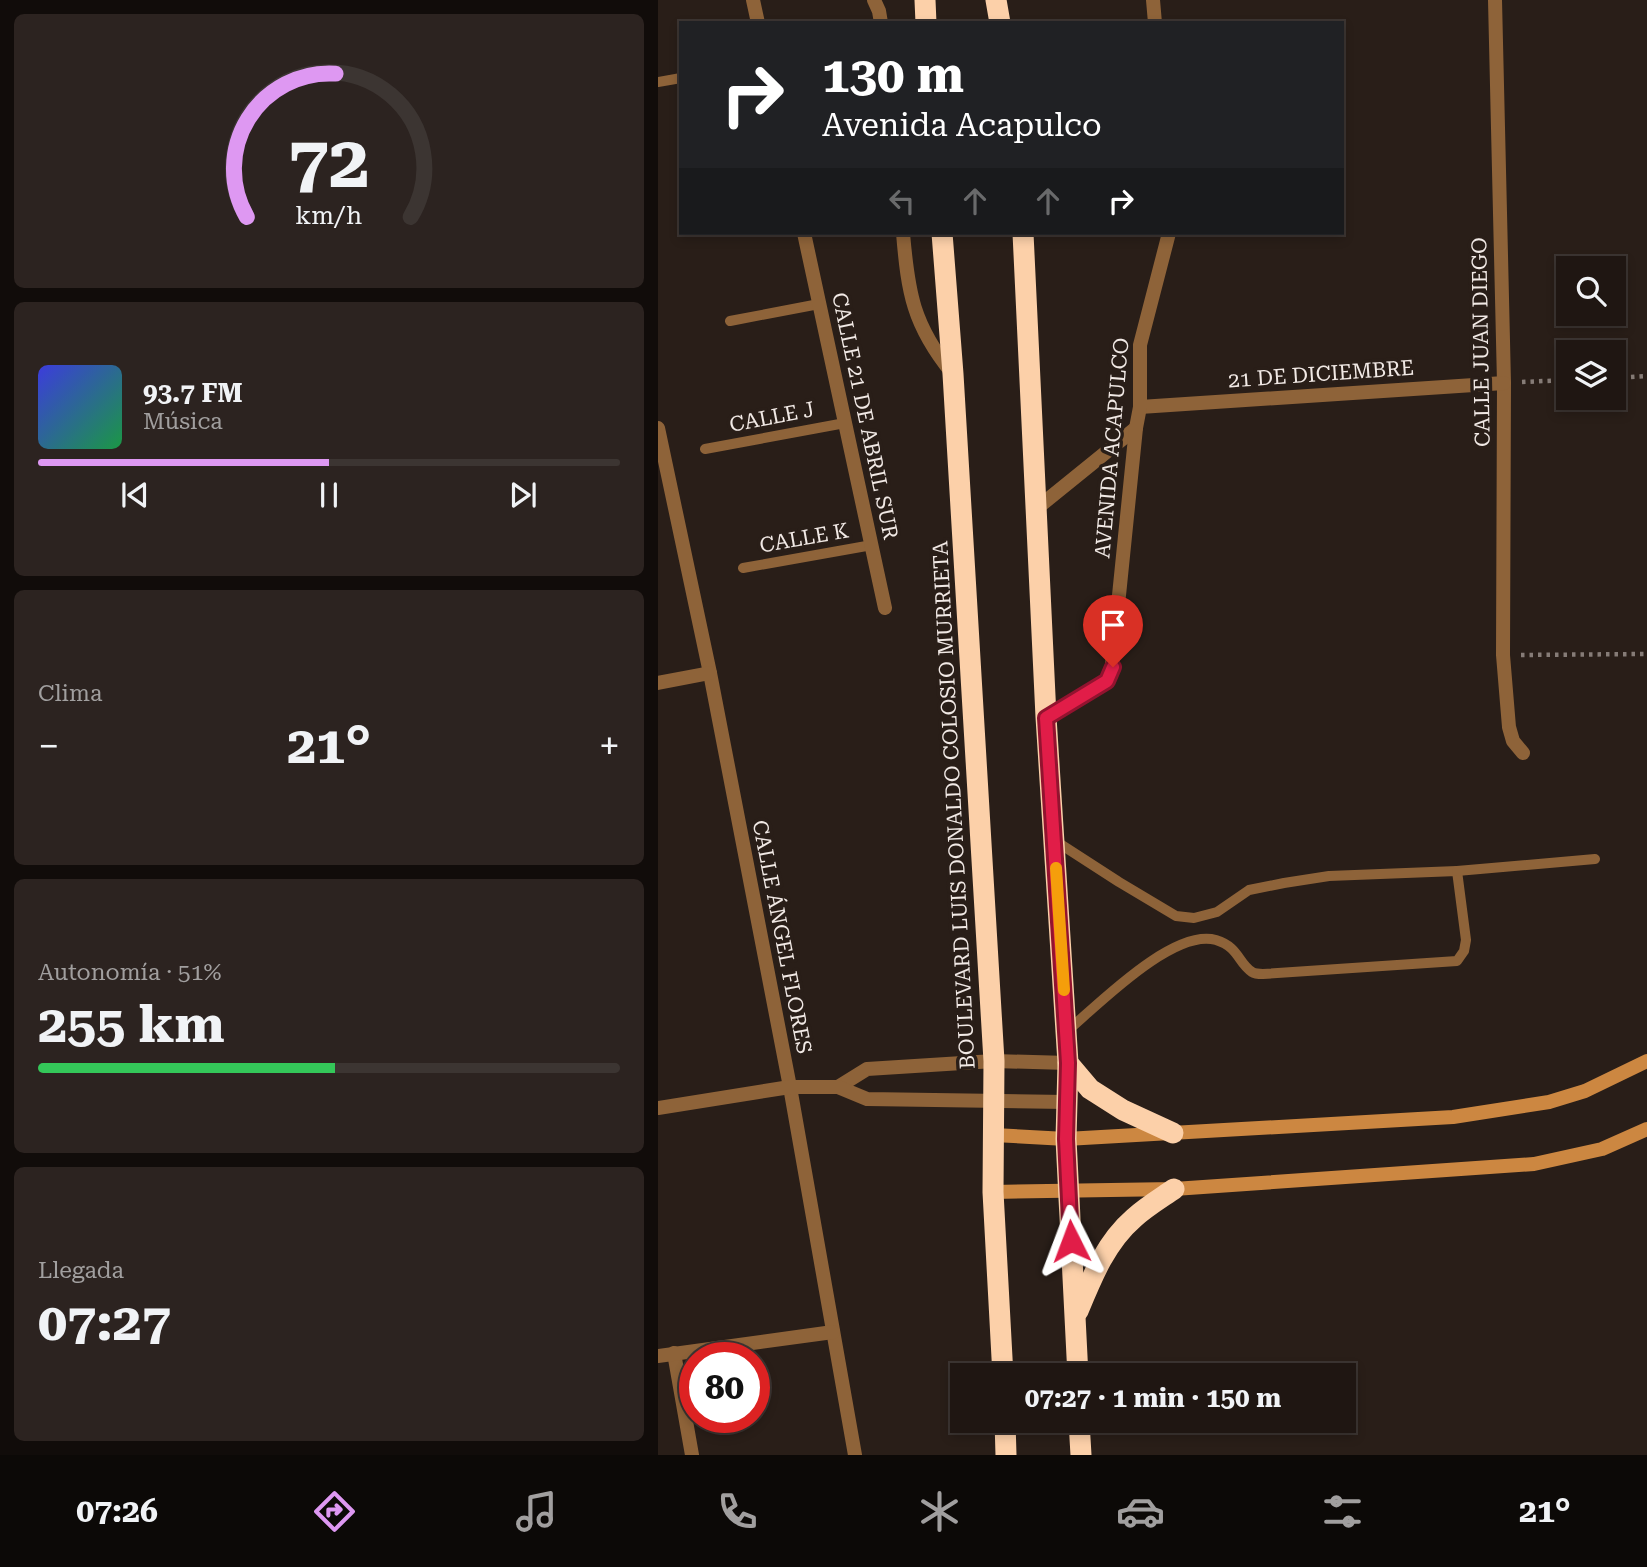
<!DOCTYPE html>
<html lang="es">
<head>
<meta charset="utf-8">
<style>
  :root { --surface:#1f1612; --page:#2c2320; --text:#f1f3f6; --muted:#a19f9f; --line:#3c3532; --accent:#de98f2 }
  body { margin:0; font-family:"Roboto Serif",serif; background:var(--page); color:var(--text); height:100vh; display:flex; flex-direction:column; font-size:26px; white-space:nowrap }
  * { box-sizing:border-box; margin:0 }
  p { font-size:23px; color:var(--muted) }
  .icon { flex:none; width:38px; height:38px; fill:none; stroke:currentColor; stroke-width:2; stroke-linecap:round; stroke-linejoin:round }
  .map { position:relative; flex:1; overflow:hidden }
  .panel { display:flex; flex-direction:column; gap:14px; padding:14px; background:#110c0a; width:658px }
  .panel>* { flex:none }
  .banner { position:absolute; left:21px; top:21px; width:665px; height:214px; border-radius:0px; box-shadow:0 4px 10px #0003,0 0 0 2px var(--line); background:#202124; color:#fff; overflow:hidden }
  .controls { position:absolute; left:898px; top:256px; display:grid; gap:14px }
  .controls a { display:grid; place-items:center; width:70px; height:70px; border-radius:0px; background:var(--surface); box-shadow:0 4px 10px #0003,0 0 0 2px var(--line); font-size:35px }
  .speed { position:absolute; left:21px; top:1342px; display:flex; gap:14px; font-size:35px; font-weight:700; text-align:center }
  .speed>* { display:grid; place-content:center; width:91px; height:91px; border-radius:50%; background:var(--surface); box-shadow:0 4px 10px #0003,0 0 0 2px var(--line); line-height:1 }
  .speed .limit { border:10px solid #d22; background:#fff; color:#111 }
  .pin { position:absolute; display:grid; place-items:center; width:60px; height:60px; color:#fff; margin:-72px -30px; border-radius:50% 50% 50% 0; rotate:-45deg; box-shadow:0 0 7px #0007 }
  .pin .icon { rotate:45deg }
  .me { position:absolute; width:77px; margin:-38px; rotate:357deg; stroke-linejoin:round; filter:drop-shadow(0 0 5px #0008) }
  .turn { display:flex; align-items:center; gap:24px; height:147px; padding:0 28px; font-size:32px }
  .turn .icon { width:91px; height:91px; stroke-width:2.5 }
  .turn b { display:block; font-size:49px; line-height:60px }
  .lanes { display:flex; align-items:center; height:66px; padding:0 28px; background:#0003; justify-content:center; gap:35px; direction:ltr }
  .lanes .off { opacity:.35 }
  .big { font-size:52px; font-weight:700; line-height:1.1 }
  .panel .card { flex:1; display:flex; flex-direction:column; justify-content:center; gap:10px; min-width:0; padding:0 24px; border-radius:10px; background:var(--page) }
  .panel .dial { align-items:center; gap:0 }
  .dial svg { height:182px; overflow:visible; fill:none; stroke:var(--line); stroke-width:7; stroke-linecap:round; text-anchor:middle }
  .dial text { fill:var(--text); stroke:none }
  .song { display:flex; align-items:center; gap:21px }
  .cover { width:84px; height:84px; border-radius:10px; background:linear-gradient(135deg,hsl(240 70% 55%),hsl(140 70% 35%)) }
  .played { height:7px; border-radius:4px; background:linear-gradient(90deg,var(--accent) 50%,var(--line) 50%) }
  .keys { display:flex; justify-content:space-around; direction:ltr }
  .heat { display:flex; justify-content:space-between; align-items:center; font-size:38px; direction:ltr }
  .charge { height:10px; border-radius:5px; background:linear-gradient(90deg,#34c759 51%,var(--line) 0) }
  .trip { position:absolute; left:292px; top:1363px; width:406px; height:70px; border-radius:0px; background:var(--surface); box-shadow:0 4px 10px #0003,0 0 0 2px var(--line); font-weight:700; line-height:70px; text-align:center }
  .menu { display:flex; height:112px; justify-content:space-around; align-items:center; background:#0c0907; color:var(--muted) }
  .menu .icon { width:49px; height:49px }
  .menu .current { color:var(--accent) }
  .menu b { font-size:32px; color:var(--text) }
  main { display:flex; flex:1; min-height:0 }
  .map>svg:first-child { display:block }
</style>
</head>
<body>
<main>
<section class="panel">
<div class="card dial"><svg viewBox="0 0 100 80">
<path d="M14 69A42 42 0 1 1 86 69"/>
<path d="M14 69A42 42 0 0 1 53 6" stroke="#de98f2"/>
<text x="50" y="56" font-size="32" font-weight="700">72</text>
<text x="50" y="72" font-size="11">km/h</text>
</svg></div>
<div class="card">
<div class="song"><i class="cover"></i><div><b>93.7 FM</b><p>Música</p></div></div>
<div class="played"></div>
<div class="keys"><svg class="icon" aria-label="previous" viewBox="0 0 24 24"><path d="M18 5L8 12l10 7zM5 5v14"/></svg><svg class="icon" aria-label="pause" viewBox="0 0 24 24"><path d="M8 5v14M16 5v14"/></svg><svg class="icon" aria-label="next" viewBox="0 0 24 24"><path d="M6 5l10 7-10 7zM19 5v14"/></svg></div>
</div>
<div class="card"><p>Clima</p>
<div class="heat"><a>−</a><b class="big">21°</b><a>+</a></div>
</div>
<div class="card"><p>Autonomía · 51%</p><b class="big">255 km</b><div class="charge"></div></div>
<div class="card"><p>Llegada</p><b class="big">07:27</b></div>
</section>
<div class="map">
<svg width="989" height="1455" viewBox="0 0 989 1455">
  <rect width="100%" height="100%" fill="#291e18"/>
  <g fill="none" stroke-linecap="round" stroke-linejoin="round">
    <g stroke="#867c77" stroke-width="4.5" stroke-dasharray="3.5 5" stroke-linecap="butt">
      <path d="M956,378L989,376"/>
      <path d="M864,382L910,380"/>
      <path d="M863,655L989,654"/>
    </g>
    <g stroke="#8e6339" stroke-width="10">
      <path d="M0,82L23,78"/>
      <path d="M72,321L161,304"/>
      <path d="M47,449L187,423"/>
      <path d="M85,568L214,545"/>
      <path d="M396,840L461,882L518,916L536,918L559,912L591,890L626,883L671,876L799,871L808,940L806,951L799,961L605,974C601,974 597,974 594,972C580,963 581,947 558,940C515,928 440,1005 408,1032"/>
      <path d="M799,871L937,859"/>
    </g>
    <g stroke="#8e6339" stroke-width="14">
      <path d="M95,0L100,23"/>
      <path d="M216,0L221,11L223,23"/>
      <path d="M495,0L497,23"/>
      <path d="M837,0L846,383L845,655L851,727L855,741L865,753"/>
      <path d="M146,233L227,608"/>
      <path d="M245,233C250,293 255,325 294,373"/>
      <path d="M482,407L846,383"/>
      <path d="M0,428L52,673L132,1087L197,1455"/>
      <path d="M378,509L478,428"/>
      <path d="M0,683L52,673"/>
      <path d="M388,717L449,681L453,674L478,428L482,407V345L511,233"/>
      <path d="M180,1087L209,1069L336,1061L410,1063"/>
      <path d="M0,1108L132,1087H180L209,1099L408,1102"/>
      <path d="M16,1353L34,1455"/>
      <path d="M0,1356L175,1332"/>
    </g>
    <g stroke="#cc8741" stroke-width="14">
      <path d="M336,1135L408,1139L795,1117L891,1102L927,1091L989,1061"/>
      <path d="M335,1192L516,1189L876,1164L944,1149L989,1129"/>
    </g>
    <g stroke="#fcd0a9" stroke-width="21">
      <path d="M267,0L268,23"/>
      <path d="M338,0L342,23"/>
      <path d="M284,233L295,374L336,1061L335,1192L345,1376"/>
      <path d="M365,233L388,717L410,1063L408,1139L420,1376"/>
      <path d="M410,1063L432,1089L465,1110L515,1133"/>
      <path d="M420,1311C434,1277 448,1242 476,1218C488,1207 503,1198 516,1189"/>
      <path d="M347,1421L348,1455"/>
      <path d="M421,1421L423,1455"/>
    </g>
  </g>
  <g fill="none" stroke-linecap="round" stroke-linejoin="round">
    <g stroke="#92132f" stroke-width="18">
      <path id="route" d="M413,1241L408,1139L410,1063L388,718L449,681L455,667"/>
    </g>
    <use href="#route" stroke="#e11d48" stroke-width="12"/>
    <path stroke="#f59e0b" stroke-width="12" d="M398,868L406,990"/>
  </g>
  <g text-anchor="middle" stroke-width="7" stroke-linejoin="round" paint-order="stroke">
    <g font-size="21" fill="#f1e9e5" stroke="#291e18">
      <text transform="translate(823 342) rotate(-91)" y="7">CALLE JUAN DIEGO</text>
      <text transform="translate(663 374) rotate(-4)" y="7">21 DE DICIEMBRE</text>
      <text transform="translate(207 416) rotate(78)" y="7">CALLE 21 DE ABRIL SUR</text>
      <text transform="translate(114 417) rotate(-11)" y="7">CALLE J</text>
      <text transform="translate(454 448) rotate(-85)" y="7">AVENIDA ACAPULCO</text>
      <text transform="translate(146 538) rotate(-10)" y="7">CALLE K</text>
      <text transform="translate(296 805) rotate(-93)" y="7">BOULEVARD LUIS DONALDO COLOSIO MURRIETA</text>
      <text transform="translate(124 937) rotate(79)" y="7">CALLE ÁNGEL FLORES</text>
    </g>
  </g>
</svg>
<div class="controls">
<a><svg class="icon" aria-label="search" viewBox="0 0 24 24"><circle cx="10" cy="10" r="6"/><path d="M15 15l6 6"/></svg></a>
<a><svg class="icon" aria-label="layers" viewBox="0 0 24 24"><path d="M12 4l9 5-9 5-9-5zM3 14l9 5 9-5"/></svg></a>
</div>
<div class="speed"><div class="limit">80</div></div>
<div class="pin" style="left:455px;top:667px;background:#d93025"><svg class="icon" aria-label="arrive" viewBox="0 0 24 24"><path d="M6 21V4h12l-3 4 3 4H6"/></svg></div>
<svg class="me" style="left:413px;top:1241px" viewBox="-20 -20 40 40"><path d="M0-17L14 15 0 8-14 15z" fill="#e11d48" stroke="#fff" stroke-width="4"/></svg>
<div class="trip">07:27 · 1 min · 150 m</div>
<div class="banner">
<div class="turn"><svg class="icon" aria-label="right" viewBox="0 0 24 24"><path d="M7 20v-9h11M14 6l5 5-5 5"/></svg><div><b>130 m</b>Avenida Acapulco</div></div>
<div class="lanes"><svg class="icon off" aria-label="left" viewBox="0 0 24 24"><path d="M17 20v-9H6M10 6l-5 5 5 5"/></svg><svg class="icon off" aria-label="ahead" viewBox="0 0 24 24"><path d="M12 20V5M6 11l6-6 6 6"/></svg><svg class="icon off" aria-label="ahead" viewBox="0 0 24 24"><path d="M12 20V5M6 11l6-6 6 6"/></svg><svg class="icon" aria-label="right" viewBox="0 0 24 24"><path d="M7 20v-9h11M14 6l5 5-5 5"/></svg></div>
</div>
</div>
</main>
<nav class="menu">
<b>07:26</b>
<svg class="icon current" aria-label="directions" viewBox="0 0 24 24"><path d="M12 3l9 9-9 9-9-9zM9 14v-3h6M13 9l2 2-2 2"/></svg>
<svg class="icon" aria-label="music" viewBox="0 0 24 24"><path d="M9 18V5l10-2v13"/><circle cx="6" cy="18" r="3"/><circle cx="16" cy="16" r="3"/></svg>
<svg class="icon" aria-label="phone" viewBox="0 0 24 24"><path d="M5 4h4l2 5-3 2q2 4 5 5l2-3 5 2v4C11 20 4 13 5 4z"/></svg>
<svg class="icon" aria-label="climate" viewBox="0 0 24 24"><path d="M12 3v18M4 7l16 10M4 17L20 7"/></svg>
<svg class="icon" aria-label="car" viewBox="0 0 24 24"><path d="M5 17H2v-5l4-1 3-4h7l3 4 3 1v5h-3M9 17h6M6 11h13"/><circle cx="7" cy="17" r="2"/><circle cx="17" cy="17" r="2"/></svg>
<svg class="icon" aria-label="filters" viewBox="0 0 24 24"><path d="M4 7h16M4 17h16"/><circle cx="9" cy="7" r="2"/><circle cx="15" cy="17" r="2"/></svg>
<b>21°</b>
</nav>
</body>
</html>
